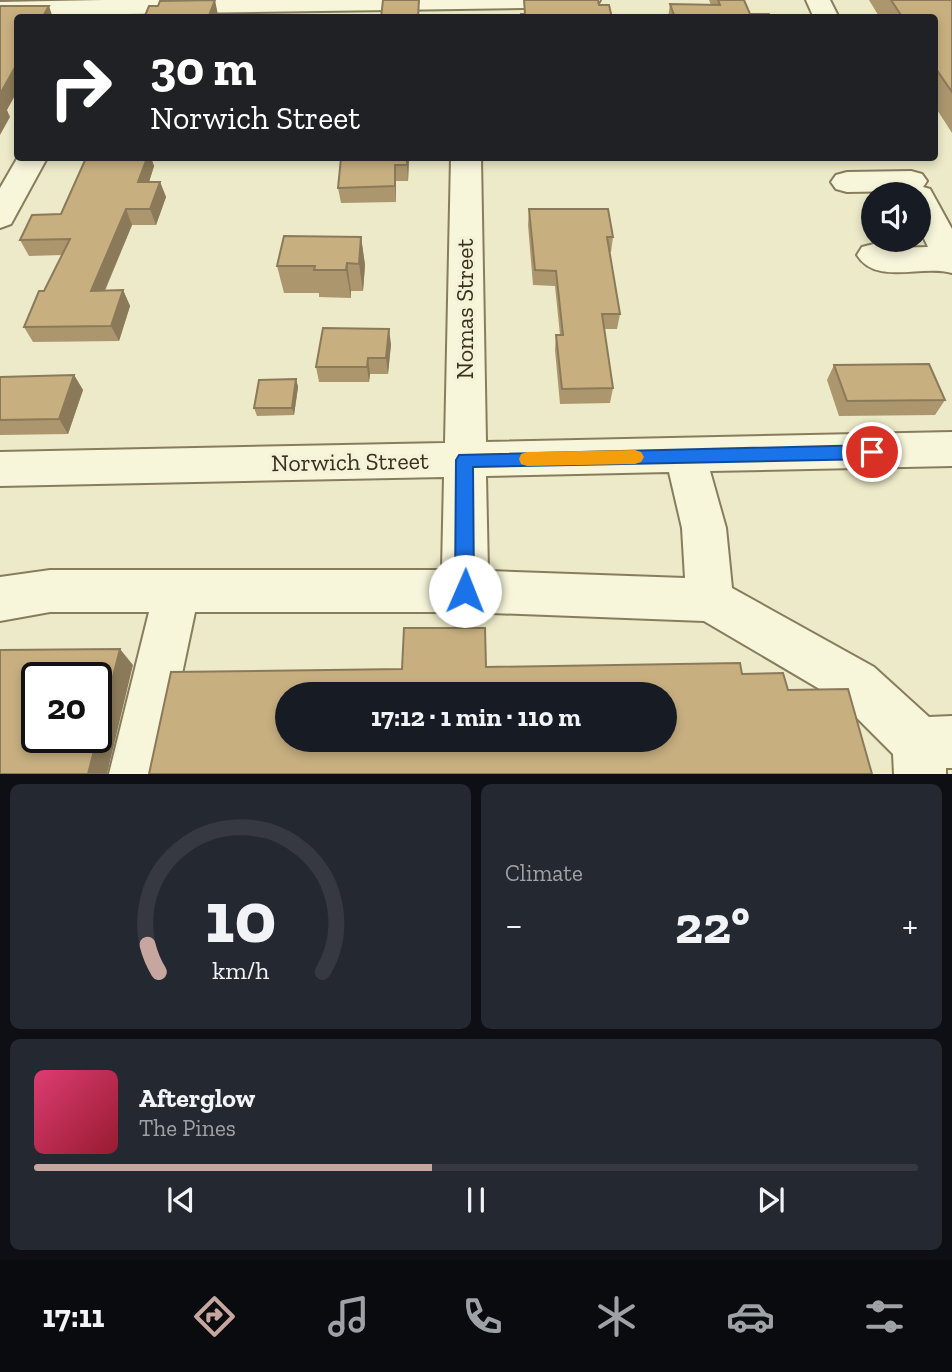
<!DOCTYPE html>
<html lang="en">
<head>
<meta charset="utf-8">
<style>
  :root { --surface:#171b24; --page:#242831; --text:#f1f3f6; --muted:#9ea1a6; --line:#363941; --accent:#c6a69e }
  body { margin:0; font-family:"Zilla Slab",serif; background:var(--page); color:var(--text); height:100vh; display:flex; flex-direction:column; font-size:26px; white-space:nowrap }
  * { box-sizing:border-box; margin:0 }
  p { font-size:23px; color:var(--muted) }
  .icon { flex:none; width:38px; height:38px; fill:none; stroke:currentColor; stroke-width:2; stroke-linecap:round; stroke-linejoin:round }
  .map { position:relative; height:774px; overflow:hidden }
  .side { display:flex; flex-direction:column; gap:10px; padding:10px; background:#0d0f14; flex:1 }
  .side>* { flex:none }
  .banner { position:absolute; left:14px; top:14px; width:924px; height:147px; border-radius:7px; box-shadow:0 4px 10px #0003; background:#202124; color:#fff; overflow:hidden }
  .controls { position:absolute; left:861px; top:182px; display:grid; gap:14px }
  .controls a { display:grid; place-items:center; width:70px; height:70px; border-radius:50%; background:var(--surface); box-shadow:0 4px 10px #0003; font-size:35px }
  .speed { position:absolute; left:21px; top:662px; display:flex; gap:14px; font-size:35px; font-weight:700; text-align:center }
  .speed>* { display:grid; place-content:center; width:91px; height:91px; border-radius:50%; background:var(--surface); box-shadow:0 4px 10px #0003; line-height:1 }
  .speed .limit { border:4px solid #111; border-radius:10px; background:#fff; color:#111 }
  .pin { position:absolute; display:grid; place-items:center; width:60px; height:60px; color:#fff; margin:-30px; border:4px solid #fff; border-radius:50%; box-shadow:0 2px 7px #0007 }
  .me { position:absolute; width:77px; margin:-38px; rotate:1deg; stroke-linejoin:round; filter:drop-shadow(0 0 5px #0008) }
  .turn { display:flex; align-items:center; gap:24px; height:147px; padding:0 21px; font-size:32px }
  .turn .icon { width:91px; height:91px; stroke-width:2.5 }
  .turn b { display:block; font-size:49px; line-height:60px }
  .big { font-size:52px; font-weight:700; line-height:1.1 }
  .side .tile { flex:1; display:flex; flex-direction:column; justify-content:center; gap:10px; min-width:0; padding:0 24px; border-radius:10px; background:var(--page) }
  .side .dial { align-items:center; gap:0 }
  .dial svg { height:182px; overflow:visible; fill:none; stroke:var(--line); stroke-width:7; stroke-linecap:round; text-anchor:middle }
  .dial text { fill:var(--text); stroke:none }
  .song { display:flex; align-items:center; gap:21px }
  .cover { width:84px; height:84px; border-radius:10px; background:linear-gradient(135deg,hsl(340 70% 55%),hsl(350 70% 35%)) }
  .played { height:7px; border-radius:4px; background:linear-gradient(90deg,var(--accent) 45%,var(--line) 45%) }
  .keys { display:flex; justify-content:space-around; direction:ltr }
  .heat { display:flex; justify-content:space-between; align-items:center; font-size:38px; direction:ltr }
  .side .tiles { flex:1; display:grid; gap:10px; grid-template-columns:1fr 1fr }
  .tile:last-child { grid-column:span 2 }
  .trip { position:absolute; left:275px; top:682px; width:402px; height:70px; border-radius:35px; background:var(--surface); box-shadow:0 4px 10px #0003; font-weight:700; line-height:70px; text-align:center }
  .tab-bar { display:flex; height:112px; justify-content:space-around; align-items:center; background:#090b0e; color:var(--muted) }
  .tab-bar .icon { width:49px; height:49px }
  .tab-bar .on { color:var(--accent) }
  .tab-bar b { font-size:32px; color:var(--text) }
  .map>svg:first-child { display:block }
</style>
</head>
<body>
<div class="map">
<svg width="952" height="774" viewBox="0 0 952 774">
  <rect width="100%" height="100%" fill="#eceac8"/>
  <g fill="none" stroke-linecap="round" stroke-linejoin="round">
    <g stroke="#877d5e" stroke-width="4">
      <g id="minor">
        <path d="M103,0H600L597,5L588,7L0,16V2Z"/>
        <path d="M806,0H830L839,18H814Z"/>
        <path d="M18,157L47,158L11,224L0,228V188Z"/>
        <path d="M451,158H481L486,442L952,432V466L710,471L726,528L732,588L874,667L929,717L952,716V768H946V774H894L893,754L840,701L704,621L465,612H195L161,774H109L149,612H50L0,621V577L50,570H442L444,477L0,486V452L445,443ZM669,472L682,528L685,578L488,571L486,476Z"/>
        <path d="M911,171L922,174L927,181L923,187L930,189L952,229V273C922,264 876,286 857,255L862,247L874,244L888,248L928,247L919,228V194H904L907,191L847,192L836,189L831,182L836,175L847,172Z"/>
      </g>
    </g>
    <use href="#minor" fill="#f7f5da" fill-rule="evenodd"/>
  </g>
  <g fill="#ab966e">
    <path d="M709,0H744L750,14L771,18H668L670,4L711,5Z"/>
    <path d="M869,0H952V133L934,105V18H880Z"/>
    <path d="M86,158H151L154,166L149,182H160L166,197L156,225H132L105,291L123,290L130,306L119,341L33,342L24,327L44,291L62,255L29,256L20,240L61,214Z"/>
    <path d="M409,158L408,181H396V202L341,203L338,188Z"/>
    <path d="M529,209L613,237L611,252H609L620,314L617,329H604L613,388L610,403L560,404L555,350L556,335H560L555,286L533,285L528,225Z"/>
    <path d="M361,237L365,265L363,291H351V298L319,297V293H284L277,266Z"/>
    <path d="M391,344L388,374H370L369,382H319L316,367Z"/>
    <path d="M834,365L945,400L935,415L839,416L827,380Z"/>
    <path d="M74,375L83,390L68,434L0,435V377Z"/>
    <path d="M296,379L298,387L294,415L257,416L254,408Z"/>
  </g>
  <g fill="#8b7a5a">
    <path d="M215,0L218,15V18H208Z"/>
    <path d="M49,6L53,18H42Z"/>
    <path d="M18,62V90L7,110L10,117L0,135V94Z"/>
    <path d="M147,158H151L154,166L144,198L138,182Z"/>
    <path d="M407,158H409L408,181L407,165Z"/>
    <path d="M395,165L396,181V202L395,186Z"/>
    <path d="M160,182L166,197L156,225L150,209Z"/>
    <path d="M126,209L132,225L98,306L91,291Z"/>
    <path d="M361,237L365,265L363,291L359,264Z"/>
    <path d="M347,263L351,291V298L346,270Z"/>
    <path d="M123,290L130,306L119,341L111,326Z"/>
    <path d="M389,329L391,344L388,374L386,358Z"/>
    <path d="M368,358L370,374L369,382L367,367Z"/>
    <path d="M74,375L83,390L68,434L59,419Z"/>
    <path d="M296,379L298,387L294,415L292,408Z"/>
    <path d="M120,649L133,665L107,774H88Z"/>
  </g>
  <g fill="#c7af80" stroke="#8b7a5a" stroke-width="2" fill-rule="evenodd">
    <path d="M215,0L208,18H144L149,6H158L160,1Z"/>
    <path d="M383,0H419L418,18H381Z"/>
    <path d="M524,0H598L599,5H609L612,18H521V14H525Z"/>
    <path d="M718,0H744L750,14H769L771,18H675L670,4L720,5Z"/>
    <path d="M891,0H952V92L934,66V18H903Z"/>
    <path d="M0,6H49L42,18H18V62L0,94Z"/>
    <path d="M86,158H147L138,182H160L150,209H126L91,291L123,290L111,326L24,327L39,291H44L70,239L20,240L32,215L61,214Z"/>
    <path d="M341,158H407V165H395V186L338,188Z"/>
    <path d="M529,209H608L613,237H607L620,314H602L613,388L562,389L556,335H563L556,271L535,270Z"/>
    <path d="M284,236L361,237L359,264L347,263L346,270H314L315,266H277Z"/>
    <path d="M323,328L389,329L386,358H368L367,367H316Z"/>
    <path d="M929,364L945,400L847,401L834,365Z"/>
    <path d="M74,375L59,419L0,420V377Z"/>
    <path d="M296,379L292,408H254L259,380Z"/>
    <path d="M404,628H485L486,667L740,663L742,674L783,673L788,690L848,689L872,774H149L171,672L402,669ZM287,695H665V740H287Z"/>
    <path d="M120,649L88,774H0V650ZM37,677H96V737H37Z"/>
  </g>
  <path fill="#1a73e8" stroke="#114b97" stroke-width="2" d="M872,445L878,447L880,452L878,457L872,459L473,467L474,591L472,597L465,600L458,597L455,591L456,460L459,455Z"/>
  <path fill="#f59e0b" d="M635,450L641,452L644,457L641,462L635,464L527,466L521,464L519,459L521,454L527,452Z"/>
  <g text-anchor="middle" stroke-width="7" stroke-linejoin="round" paint-order="stroke">
    <g font-size="24" fill="#383120" stroke="#f4f2d7">
      <text transform="translate(465 309) rotate(-90)" y="8">Nomas Street</text>
      <text transform="translate(350 462) rotate(-1)" y="8">Norwich Street</text>
    </g>
  </g>
</svg>
<div class="controls">
<a><svg class="icon" aria-label="sound" viewBox="0 0 24 24"><path d="M4 9h4l5-4v14l-5-4H4zM17 9q2 3 0 6"/></svg></a>
</div>
<div class="speed"><div class="limit">20</div></div>
<div class="pin" style="left:872px;top:452px;background:#d93025"><svg class="icon" aria-label="arrive" viewBox="0 0 24 24"><path d="M6 21V4h12l-3 4 3 4H6"/></svg></div>
<svg class="me" style="left:465px;top:591px" viewBox="-20 -20 40 40"><circle r="19" fill="#fff"/><path d="M0-13L10 11 0 6-10 11z" fill="#1a73e8"/></svg>
<div class="trip">17:12 · 1 min · 110 m</div>
<div class="banner">
<div class="turn"><svg class="icon" aria-label="right" viewBox="0 0 24 24"><path d="M7 20v-9h11M14 6l5 5-5 5"/></svg><div><b>30 m</b>Norwich Street</div></div>
</div>
</div>
<section class="side">
<div class="tiles">
<div class="tile dial"><svg viewBox="0 0 100 80">
<path d="M14 69A42 42 0 1 1 86 69"/>
<path d="M14 69A42 42 0 0 1 9 57" stroke="#c6a69e"/>
<text x="50" y="56" font-size="32" font-weight="700">10</text>
<text x="50" y="72" font-size="11">km/h</text>
</svg></div>
<div class="tile"><p>Climate</p>
<div class="heat"><a>−</a><b class="big">22°</b><a>+</a></div>
</div>
<div class="tile">
<div class="song"><i class="cover"></i><div><b>Afterglow</b><p>The Pines</p></div></div>
<div class="played"></div>
<div class="keys"><svg class="icon" aria-label="previous" viewBox="0 0 24 24"><path d="M18 5L8 12l10 7zM5 5v14"/></svg><svg class="icon" aria-label="pause" viewBox="0 0 24 24"><path d="M8 5v14M16 5v14"/></svg><svg class="icon" aria-label="next" viewBox="0 0 24 24"><path d="M6 5l10 7-10 7zM19 5v14"/></svg></div>
</div>
</div>
</section>
<nav class="tab-bar">
<b>17:11</b>
<svg class="icon on" aria-label="directions" viewBox="0 0 24 24"><path d="M12 3l9 9-9 9-9-9zM9 14v-3h6M13 9l2 2-2 2"/></svg>
<svg class="icon" aria-label="music" viewBox="0 0 24 24"><path d="M9 18V5l10-2v13"/><circle cx="6" cy="18" r="3"/><circle cx="16" cy="16" r="3"/></svg>
<svg class="icon" aria-label="phone" viewBox="0 0 24 24"><path d="M5 4h4l2 5-3 2q2 4 5 5l2-3 5 2v4C11 20 4 13 5 4z"/></svg>
<svg class="icon" aria-label="climate" viewBox="0 0 24 24"><path d="M12 3v18M4 7l16 10M4 17L20 7"/></svg>
<svg class="icon" aria-label="car" viewBox="0 0 24 24"><path d="M5 17H2v-5l4-1 3-4h7l3 4 3 1v5h-3M9 17h6M6 11h13"/><circle cx="7" cy="17" r="2"/><circle cx="17" cy="17" r="2"/></svg>
<svg class="icon" aria-label="filters" viewBox="0 0 24 24"><path d="M4 7h16M4 17h16"/><circle cx="9" cy="7" r="2"/><circle cx="15" cy="17" r="2"/></svg>
</nav>
</body>
</html>
